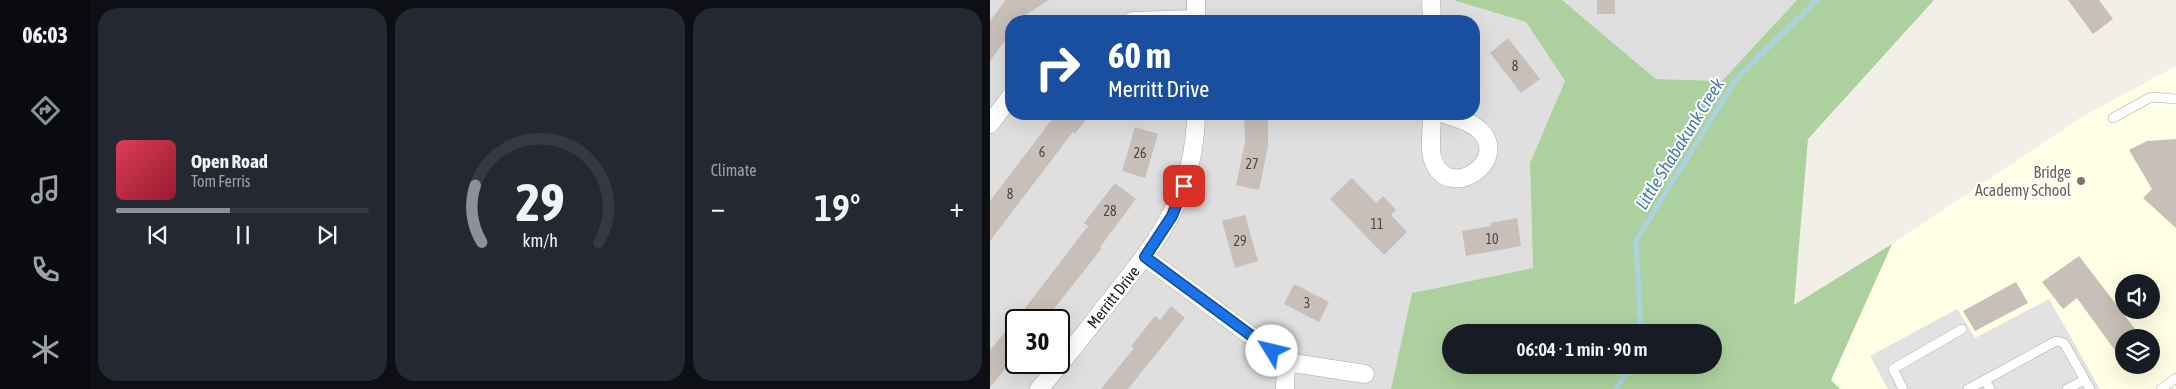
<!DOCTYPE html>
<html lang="en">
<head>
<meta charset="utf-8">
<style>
  :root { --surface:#171b24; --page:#242831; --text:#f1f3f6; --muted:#9ea1a6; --line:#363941; --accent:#8c9099 }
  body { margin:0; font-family:"Asap Condensed",sans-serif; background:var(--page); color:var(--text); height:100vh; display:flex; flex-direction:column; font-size:19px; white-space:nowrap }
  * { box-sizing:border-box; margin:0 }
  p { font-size:16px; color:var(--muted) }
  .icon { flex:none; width:28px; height:28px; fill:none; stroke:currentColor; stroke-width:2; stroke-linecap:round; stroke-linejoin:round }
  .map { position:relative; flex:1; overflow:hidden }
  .drawer { display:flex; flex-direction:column; gap:8px; padding:8px; background:#0d0f14; width:900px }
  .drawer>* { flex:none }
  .hud { position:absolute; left:15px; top:15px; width:475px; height:105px; border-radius:20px; box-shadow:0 5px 20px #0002; background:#1a4fa0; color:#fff; overflow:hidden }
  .buttons { position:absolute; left:1125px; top:274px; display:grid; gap:10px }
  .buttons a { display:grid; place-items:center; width:45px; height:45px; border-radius:50%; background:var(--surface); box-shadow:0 5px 20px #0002; font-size:25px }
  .speed { position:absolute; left:15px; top:309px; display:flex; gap:10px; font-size:25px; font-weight:700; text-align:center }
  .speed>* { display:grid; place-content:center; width:65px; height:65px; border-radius:50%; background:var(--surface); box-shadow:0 5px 20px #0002; line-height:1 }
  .speed .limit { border:2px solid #111; border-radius:8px; background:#fff; color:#111 }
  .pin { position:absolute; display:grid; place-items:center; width:42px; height:42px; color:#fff; margin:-21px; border-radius:10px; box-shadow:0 2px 8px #0006 }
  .me { position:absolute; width:55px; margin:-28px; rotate:306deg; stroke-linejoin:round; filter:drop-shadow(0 0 4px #0008) }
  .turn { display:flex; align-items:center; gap:18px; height:105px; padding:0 20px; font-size:22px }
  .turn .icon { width:65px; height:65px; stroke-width:2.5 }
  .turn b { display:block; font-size:35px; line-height:42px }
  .big { font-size:38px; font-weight:600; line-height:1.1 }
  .drawer .widget { flex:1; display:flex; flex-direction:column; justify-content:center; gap:8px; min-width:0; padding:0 18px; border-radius:20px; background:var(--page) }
  .drawer .dial { align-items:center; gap:0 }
  .dial svg { height:130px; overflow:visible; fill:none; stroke:var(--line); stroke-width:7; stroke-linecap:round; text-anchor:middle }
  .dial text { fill:var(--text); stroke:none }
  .song { display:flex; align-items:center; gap:15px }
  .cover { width:60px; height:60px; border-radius:8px; background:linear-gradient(135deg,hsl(350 70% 55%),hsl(350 70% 35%)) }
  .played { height:5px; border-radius:2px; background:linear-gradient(90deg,var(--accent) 45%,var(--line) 45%) }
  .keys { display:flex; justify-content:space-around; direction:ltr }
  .heat { display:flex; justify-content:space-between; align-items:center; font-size:28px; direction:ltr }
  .drawer .tiles { flex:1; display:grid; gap:8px; grid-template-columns:repeat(3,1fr) }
  .trip { position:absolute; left:452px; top:324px; width:280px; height:50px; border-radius:25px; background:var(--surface); box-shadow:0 5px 20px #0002; font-weight:600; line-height:50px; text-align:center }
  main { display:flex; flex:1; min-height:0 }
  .tab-bar { display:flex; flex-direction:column; width:90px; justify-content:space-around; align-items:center; background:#090b0e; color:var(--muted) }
  .tab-bar .icon { width:35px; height:35px }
  .tab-bar .current { color:var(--accent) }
  .tab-bar b { font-size:22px; color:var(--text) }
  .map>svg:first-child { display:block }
</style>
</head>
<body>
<main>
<nav class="tab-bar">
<b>06:03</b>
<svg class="icon current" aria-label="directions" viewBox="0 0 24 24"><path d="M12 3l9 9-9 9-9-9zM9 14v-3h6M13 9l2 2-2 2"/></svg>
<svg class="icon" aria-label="music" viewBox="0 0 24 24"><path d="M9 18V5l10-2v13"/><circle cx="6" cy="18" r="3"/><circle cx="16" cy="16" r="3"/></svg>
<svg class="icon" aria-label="phone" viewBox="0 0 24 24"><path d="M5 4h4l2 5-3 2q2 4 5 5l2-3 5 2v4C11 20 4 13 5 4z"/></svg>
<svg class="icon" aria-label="climate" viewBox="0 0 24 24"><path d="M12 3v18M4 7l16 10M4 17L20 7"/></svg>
</nav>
<section class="drawer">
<div class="tiles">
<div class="widget">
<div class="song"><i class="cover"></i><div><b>Open Road</b><p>Tom Ferris</p></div></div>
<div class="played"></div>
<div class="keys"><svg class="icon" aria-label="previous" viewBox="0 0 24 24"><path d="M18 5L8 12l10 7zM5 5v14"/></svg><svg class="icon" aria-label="pause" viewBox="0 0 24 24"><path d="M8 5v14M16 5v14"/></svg><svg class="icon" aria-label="next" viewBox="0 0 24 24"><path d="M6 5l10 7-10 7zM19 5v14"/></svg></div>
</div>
<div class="widget dial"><svg viewBox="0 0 100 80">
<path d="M14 69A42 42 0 1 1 86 69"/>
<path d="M14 69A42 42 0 0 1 10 34" stroke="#8c9099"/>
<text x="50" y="56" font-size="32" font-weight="700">29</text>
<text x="50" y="72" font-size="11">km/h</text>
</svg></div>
<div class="widget"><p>Climate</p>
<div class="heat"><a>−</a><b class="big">19°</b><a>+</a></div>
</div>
</div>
</section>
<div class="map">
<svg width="1186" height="389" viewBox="0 0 1186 389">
  <rect width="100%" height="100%" fill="#f2efe9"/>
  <g fill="#e0dfdf" fill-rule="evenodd">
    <path d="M0,0H463L536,22L575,81L540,163L543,268L422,293L401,389H0ZM21,21H484V114H21ZM26,320H69V362H26Z"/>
    <path d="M572,0H807L732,81L666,79Z"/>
  </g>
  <path fill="#ffffe5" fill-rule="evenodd" d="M1186,66V389H850L841,380L902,244L1090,118ZM1134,282H1161V310H1134ZM1134,338H1161V365H1134Z"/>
  <path fill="#add19e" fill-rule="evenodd" d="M463,0H572L666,79L732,81L807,0H944L818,139L804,305L902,244L841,380L850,389H401L422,293L543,268L540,163L575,81L536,22ZM461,332H724V365H461Z"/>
  <path fill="#e2e2e2" d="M1059,299L1110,389H898L880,356L967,309L985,338Z"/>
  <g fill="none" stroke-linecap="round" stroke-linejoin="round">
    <g stroke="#aad3df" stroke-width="5">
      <path d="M651,332L646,240L747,78L827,0"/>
      <path d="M627,389L640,365"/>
    </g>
  </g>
  <g fill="#c7bfb8">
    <path d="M16,0H59L34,16L30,21H21V33L0,61V21Z"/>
    <rect x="607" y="0" width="18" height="14"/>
    <path d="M1078,0H1109L1123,19L1103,34Z"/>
    <path d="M518,38L550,79L531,93L500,53Z"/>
    <path d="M66,114H100L85,134L83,132L0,241V201Z"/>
    <path d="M254,114H278V146L269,190L246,185L255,142Z"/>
    <path d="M145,127L168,134L155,178L132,171Z"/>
    <path d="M1186,139V228L1153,198L1162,189L1139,150L1157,141Z"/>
    <path d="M362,178L386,203L393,196L406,210L401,215L417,232L394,255L340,199Z"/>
    <path d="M125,183L146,199L110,247L112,248L55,320H26L98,226L94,223Z"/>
    <path d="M255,215L268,261L245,268L232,221Z"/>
    <path d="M527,218L531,246L476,256L472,231L501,226L500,223Z"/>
    <path d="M1089,256L1152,338H1134V363L1087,298L1073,309L1052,282Z"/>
    <path d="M1026,282L1038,303L985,331L973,311Z"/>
    <path d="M304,284L339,302L329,322L294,304Z"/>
    <path d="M181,306L195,318L138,389H111L144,348L141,346L165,316L170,320Z"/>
    <path d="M26,319V356L0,387V350Z"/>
  </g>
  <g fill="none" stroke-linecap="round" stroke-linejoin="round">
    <g stroke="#a9a9a9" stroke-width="10">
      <g id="lane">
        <path d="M1123,118L1161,97L1186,99"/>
        <path d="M913,389L903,369L972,329"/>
        <path d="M978,389L995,380"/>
        <path d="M1000,389L995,380L1066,341L1074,343L1100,389"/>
        <path d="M1077,389L1094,380"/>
        <path d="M1171,389L1186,378"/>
      </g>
    </g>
    <g stroke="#a9a9a9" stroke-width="19">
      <g id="street">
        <path d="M441,0L442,21"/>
        <path d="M142,21L206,19"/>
        <path d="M206,21V0"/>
        <path d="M442,114C442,126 439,150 443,160C458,204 525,159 487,128C479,121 465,118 455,114"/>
        <path d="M0,124L21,96"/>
        <path d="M155,257L296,362L375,374"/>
        <path id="s1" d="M49,389C73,361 96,332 118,303C167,242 205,196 206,114"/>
        <path d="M295,389L296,362"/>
      </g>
    </g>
    <use href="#lane" stroke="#fff" stroke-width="9"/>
    <use href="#street" stroke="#fff" stroke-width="18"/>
  </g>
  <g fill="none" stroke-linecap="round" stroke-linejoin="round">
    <g stroke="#114b97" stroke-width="12">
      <path id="route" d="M194,186L182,216L155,257L282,351"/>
    </g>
    <use href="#route" stroke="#1a73e8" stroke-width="9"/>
  </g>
  <circle fill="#8d6e63" stroke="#fff" stroke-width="2" cx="1091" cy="181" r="5"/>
  <g text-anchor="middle" stroke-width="4" stroke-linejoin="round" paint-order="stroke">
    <g font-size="14" fill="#4b4948">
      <text x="525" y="71">8</text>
      <text x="52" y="157">6</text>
      <text x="150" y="158">26</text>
      <text x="262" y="169">27</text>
      <text x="20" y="199">8</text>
      <text x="120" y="216">28</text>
      <text x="387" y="229">11</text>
      <text x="502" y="244">10</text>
      <text x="250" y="246">29</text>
      <text x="317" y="308">3</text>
    </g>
    <g font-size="16" fill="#785e54" stroke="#fff" text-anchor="end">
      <text x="1081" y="178">Bridge<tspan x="1081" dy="18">Academy School</tspan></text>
    </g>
    <g font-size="16" fill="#222" stroke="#fff">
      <text dy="6" stroke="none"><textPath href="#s1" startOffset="118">Merritt Drive</textPath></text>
    </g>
    <g font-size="18" font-style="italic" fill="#4a7aab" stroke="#fff">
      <text transform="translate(690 144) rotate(-58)" y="6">Little Shabakunk Creek</text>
    </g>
  </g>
</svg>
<div class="buttons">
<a><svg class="icon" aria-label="sound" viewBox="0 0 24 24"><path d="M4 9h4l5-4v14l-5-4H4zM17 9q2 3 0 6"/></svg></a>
<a><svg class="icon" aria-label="layers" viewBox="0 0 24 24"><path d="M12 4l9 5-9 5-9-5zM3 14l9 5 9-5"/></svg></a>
</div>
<div class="speed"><div class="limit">30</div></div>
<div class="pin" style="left:194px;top:186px;background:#d93025"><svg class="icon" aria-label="arrive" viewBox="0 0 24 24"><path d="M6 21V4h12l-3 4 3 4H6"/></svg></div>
<svg class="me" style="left:282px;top:351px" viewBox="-20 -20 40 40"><circle r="19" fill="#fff"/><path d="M0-13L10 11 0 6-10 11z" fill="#1a73e8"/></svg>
<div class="trip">06:04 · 1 min · 90 m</div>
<div class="hud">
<div class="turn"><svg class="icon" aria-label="right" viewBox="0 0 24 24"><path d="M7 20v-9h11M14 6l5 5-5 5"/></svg><div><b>60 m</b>Merritt Drive</div></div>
</div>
</div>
</main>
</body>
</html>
